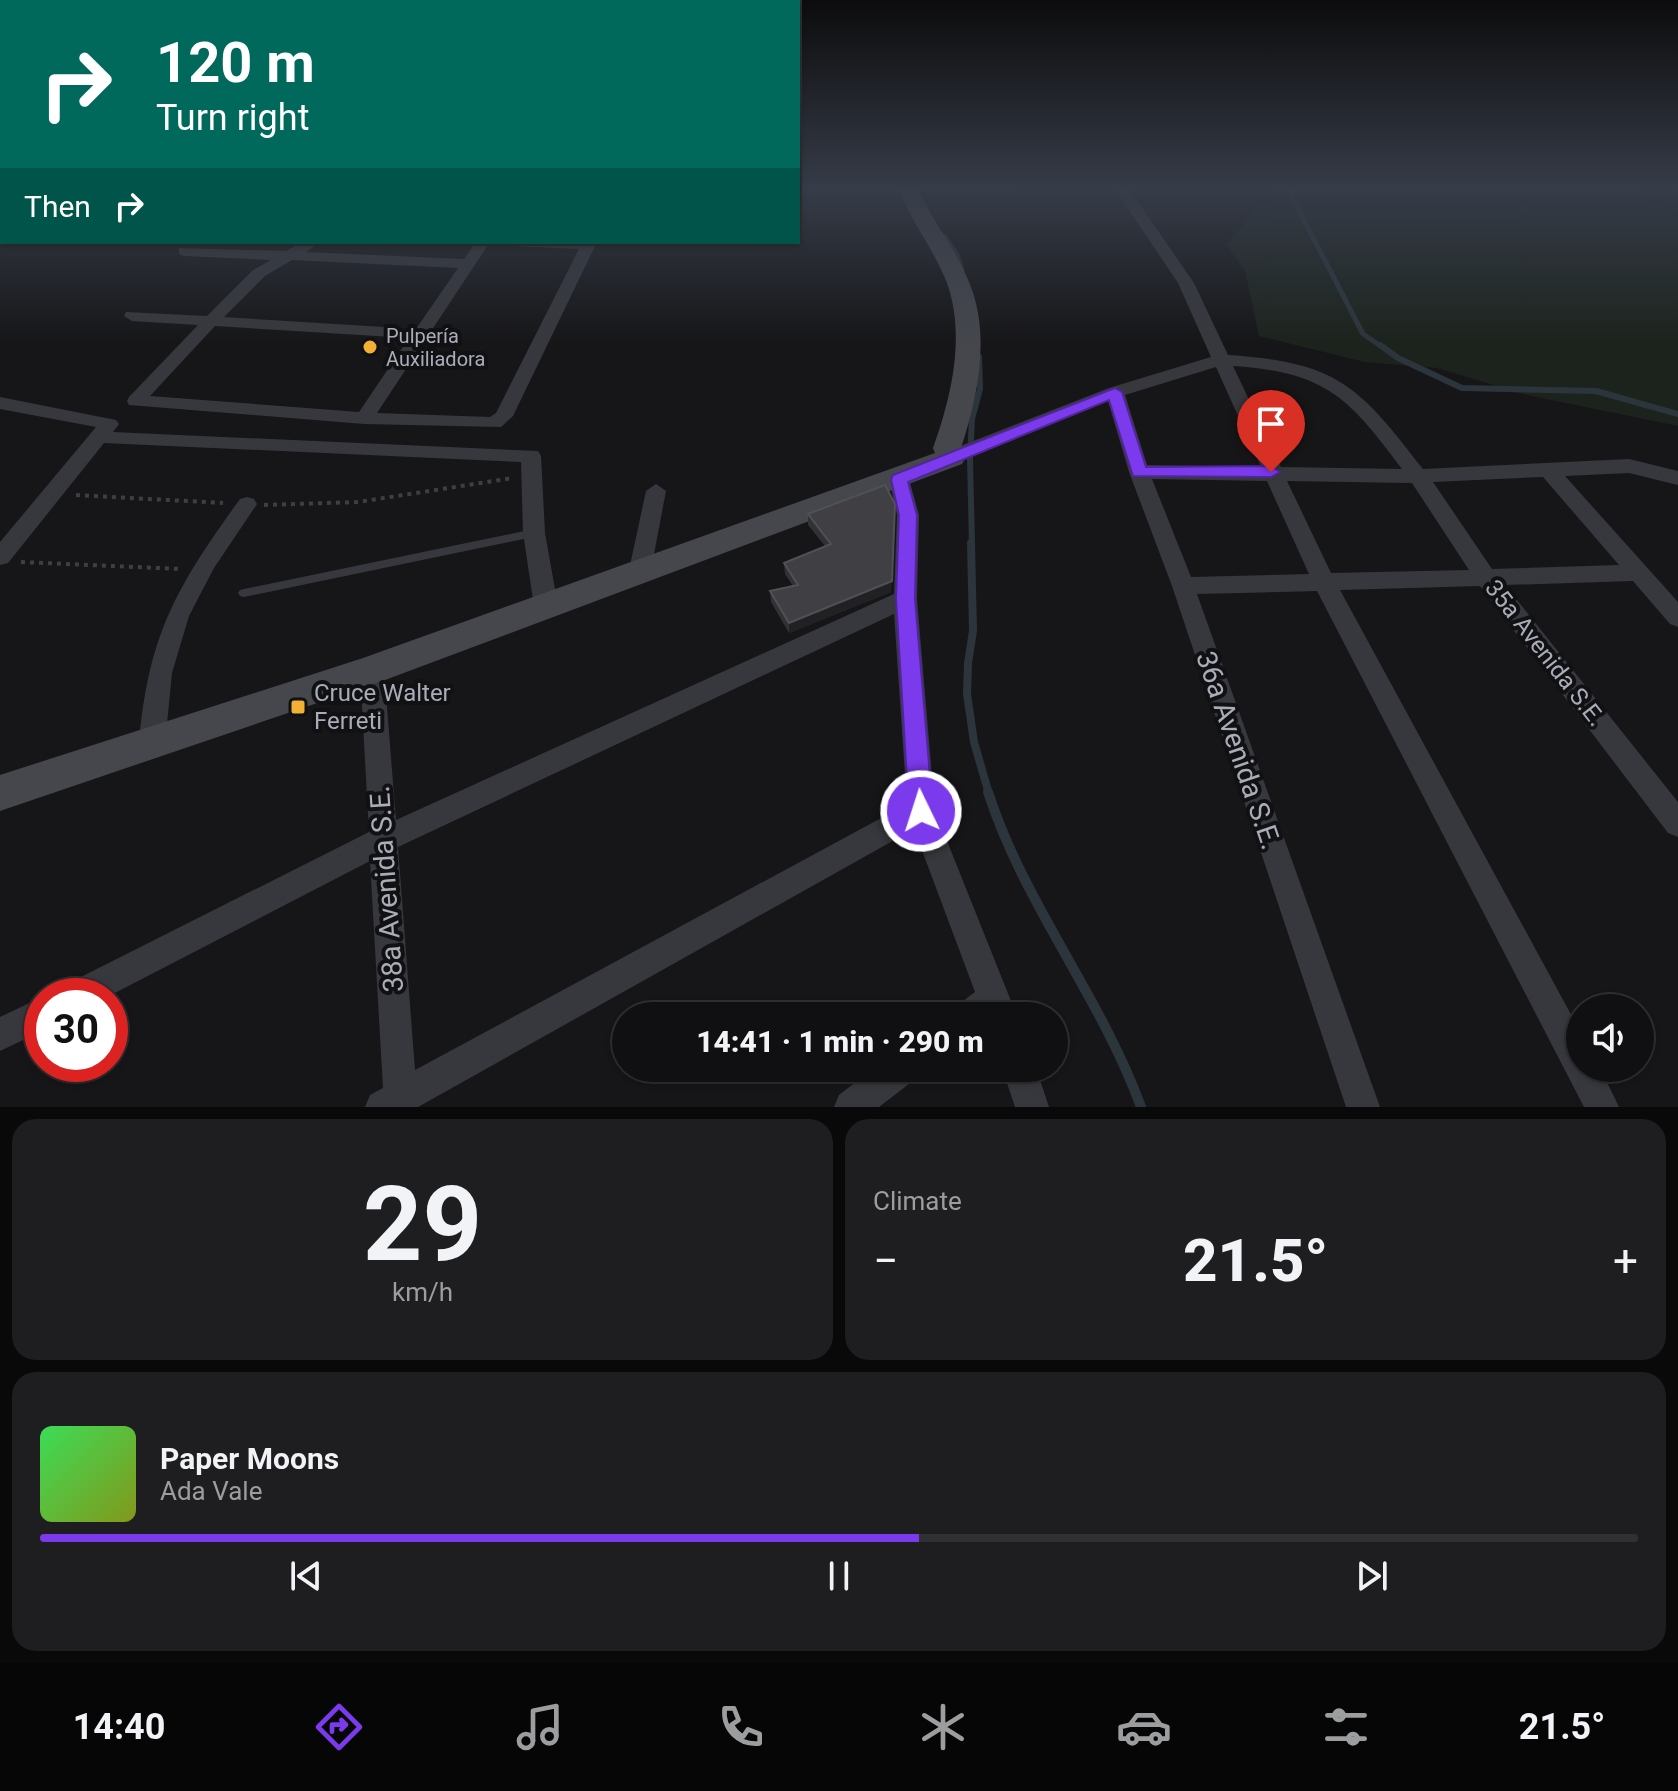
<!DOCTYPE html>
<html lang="en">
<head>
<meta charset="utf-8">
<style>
  :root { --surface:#101012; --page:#1e1e20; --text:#f1f3f6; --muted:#9c9d9f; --line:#303032; --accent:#7c3aed }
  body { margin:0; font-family:Roboto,sans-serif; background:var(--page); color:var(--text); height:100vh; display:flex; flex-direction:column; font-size:30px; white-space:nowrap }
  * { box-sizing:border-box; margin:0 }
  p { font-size:26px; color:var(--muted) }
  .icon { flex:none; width:44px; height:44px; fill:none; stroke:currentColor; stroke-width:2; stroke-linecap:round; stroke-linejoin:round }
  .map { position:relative; height:1107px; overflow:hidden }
  .side { display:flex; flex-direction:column; gap:12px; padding:12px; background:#09090a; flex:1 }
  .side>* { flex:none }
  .top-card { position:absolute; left:0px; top:0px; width:800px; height:244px; box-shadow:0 2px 6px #0004,0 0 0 2px var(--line); background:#00695c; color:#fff; overflow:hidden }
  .tools { position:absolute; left:1566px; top:994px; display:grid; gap:16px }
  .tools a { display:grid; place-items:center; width:88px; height:88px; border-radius:50%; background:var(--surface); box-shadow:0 2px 6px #0004,0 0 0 2px var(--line); font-size:40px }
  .speed { position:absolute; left:24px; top:978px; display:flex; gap:16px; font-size:40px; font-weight:700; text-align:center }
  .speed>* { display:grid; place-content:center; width:104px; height:104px; border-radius:50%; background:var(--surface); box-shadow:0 2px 6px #0004,0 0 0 2px var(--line); line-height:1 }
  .speed .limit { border:12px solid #d22; background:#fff; color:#111 }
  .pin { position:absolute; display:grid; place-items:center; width:68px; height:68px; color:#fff; margin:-82px -34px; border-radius:50% 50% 50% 0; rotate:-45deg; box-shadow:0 0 8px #0007 }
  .pin .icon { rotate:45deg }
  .me { position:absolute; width:88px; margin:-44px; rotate:356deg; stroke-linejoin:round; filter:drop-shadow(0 0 6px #0008) }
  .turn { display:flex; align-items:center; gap:28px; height:168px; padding:0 24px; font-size:36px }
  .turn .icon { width:104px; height:104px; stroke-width:2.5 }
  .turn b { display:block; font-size:56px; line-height:68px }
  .then { display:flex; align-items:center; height:76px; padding:0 24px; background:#0003; gap:16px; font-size:30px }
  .big { font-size:60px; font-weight:800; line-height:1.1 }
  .side .widget { flex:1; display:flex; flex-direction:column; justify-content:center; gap:12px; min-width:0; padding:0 28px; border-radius:24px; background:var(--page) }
  .side .dial { align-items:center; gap:0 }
  .dial b { font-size:104px; line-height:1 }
  .song { display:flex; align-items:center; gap:24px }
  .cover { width:96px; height:96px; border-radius:12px; background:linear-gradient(135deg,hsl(130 70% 55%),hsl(70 70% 35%)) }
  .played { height:8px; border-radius:4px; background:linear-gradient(90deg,var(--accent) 55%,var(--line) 55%) }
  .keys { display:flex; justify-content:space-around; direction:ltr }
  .heat { display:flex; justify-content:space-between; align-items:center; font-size:44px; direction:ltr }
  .side .tiles { flex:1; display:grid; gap:12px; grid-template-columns:1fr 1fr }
  .widget:last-child { grid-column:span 2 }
  .trip { position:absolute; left:612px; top:1002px; width:456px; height:80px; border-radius:40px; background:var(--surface); box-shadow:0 2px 6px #0004,0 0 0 2px var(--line); font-weight:800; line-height:80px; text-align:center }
  .menu { display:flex; height:128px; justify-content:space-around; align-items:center; background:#060607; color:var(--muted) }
  .menu .icon { width:56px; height:56px }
  .menu .selected { color:var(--accent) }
  .menu b { font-size:36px; color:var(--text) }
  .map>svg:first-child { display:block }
</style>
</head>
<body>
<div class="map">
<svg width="1678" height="1107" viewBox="0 0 1678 1107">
  <rect width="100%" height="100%" fill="#161618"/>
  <path fill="#1c231d" d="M1271,189H1634L1678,220V426L1527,395L1437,368L1365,362L1259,336L1245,271L1226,244L1258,208L1273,198Z"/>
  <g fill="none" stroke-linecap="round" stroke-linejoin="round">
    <g stroke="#2c353c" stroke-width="5">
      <path d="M1288,189L1363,334L1382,347"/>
      <path d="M944,236L957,255L962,271"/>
    </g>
    <g stroke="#2c353c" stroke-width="6">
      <path d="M1380,345L1398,358L1462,388L1596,391L1678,414"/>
      <path d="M972,545L970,458L972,419L980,389L979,357"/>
    </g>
    <path stroke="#2c353c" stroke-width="8" d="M971,543L973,631L968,663L967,694L974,742L989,794"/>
    <path stroke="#2c353c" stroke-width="10" d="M988,792C1024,904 1101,997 1141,1107"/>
    <g stroke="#3d3f44" stroke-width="4" stroke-dasharray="4 5" stroke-linecap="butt">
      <path d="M76,495L223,503"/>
      <path d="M264,505L358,502L513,478"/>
      <path d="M21,562L181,569"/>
    </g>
    <path fill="#37383d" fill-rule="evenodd" d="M534,529L538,530L539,533L538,536L244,597L240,596L238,593L240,590L244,589Z"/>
    <g fill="#37383d" fill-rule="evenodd">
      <path d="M1115,189H1129L1194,283L1228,355C1338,362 1359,386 1423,469L1629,459L1678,471V485L1629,473L1565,476L1678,602V627L1670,624L1633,581L1505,585L1678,802V837L1668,833L1480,586L1340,590L1580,1031V1068H1600L1619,1107H1584L1317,591L1197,594L1380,1107H1346L1172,586L1129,472L1108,401L959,462H945L942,457L945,452L1109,388L1211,357L1178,283ZM1233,366C1326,372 1349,398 1402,469L1281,467ZM1216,367L1261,467L1147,465L1125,395ZM1543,477L1619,565L1492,569L1433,482ZM1152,479L1267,481L1309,574L1191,577ZM1287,481L1412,483L1469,570L1331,573Z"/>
      <path d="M302,242H320L306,252L464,259L476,242H490L377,413L490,417L496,413L579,249L505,246L498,242H597L513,416L501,427L364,424L129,405L127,401L129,397L198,325L132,321L124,316L126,312L207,316L253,270L271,260L184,256L179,254V248L286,251ZM292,260L458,268L416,329L224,317L265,276ZM215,326L409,338L359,412L150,396Z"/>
      <path d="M0,397L116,420L119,424L113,432L538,451L541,456L545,533L558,606L554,612L546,615L538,612L534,606L523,533L521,462L104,443L8,563L0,565V542L96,427L0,409Z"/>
      <path d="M899,472L909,479L919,515L917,599L935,811L1017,1016H953L958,1005L975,992L914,829L418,1107H365L370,1095L383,1088L370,861L109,996H60L65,985L369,832L360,670L363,663L372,660L381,663L384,670L396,820L894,594L897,515L889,479ZM894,614L907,804L415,1070L398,847Z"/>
      <path d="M656,484L666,491L651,570L648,576H632L629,570L646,491Z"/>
      <path d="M247,497L254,499L257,504L214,568L189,616L172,673L165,744L161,752L152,755L143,752L139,744C148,635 177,586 240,499Z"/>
      <path d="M42,997V1031L0,1051V1017Z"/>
      <path d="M874,1068H919L914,1080L879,1107H834L839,1095Z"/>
      <path d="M1002,1068H1036L1049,1107H1015Z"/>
    </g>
    <path fill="#45474d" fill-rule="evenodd" d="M898,189H918C933,222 956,250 969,282C991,334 978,397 961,448L966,457L962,464L385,680L0,811V775L363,658L935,453L933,448C951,398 966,336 947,283C934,250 912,222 898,189Z"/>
  </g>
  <path fill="#323236" d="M808,514L891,592L789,633L771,602L770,591L793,586L785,574L784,563L825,546L808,525Z"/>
  <path fill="#212124" d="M892,581L891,592L789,633V623Z"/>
  <path fill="#3f3f44" stroke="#4f5156" stroke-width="2" d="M885,485L895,504L892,581L789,623L770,591L798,585L784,563L831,544L808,514Z"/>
  <linearGradient id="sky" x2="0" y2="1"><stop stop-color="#0c0c0d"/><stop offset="0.55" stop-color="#363c48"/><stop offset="1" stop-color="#363c48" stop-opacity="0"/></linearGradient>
  <rect width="1678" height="344" fill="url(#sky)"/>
  <path fill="#7c3aed" stroke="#51269a" stroke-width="2" d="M1115,388L1122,392L1146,467L1271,466L1280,472L1271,477L1133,476L1109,400L908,482L917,515L915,599L933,811L929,819L921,822L913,819L909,811L896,599L899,515L891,479L893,475Z"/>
  <g fill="#f2b134" stroke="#111113" stroke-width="3">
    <circle cx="370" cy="347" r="8"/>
    <rect x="290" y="699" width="16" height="16" rx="4"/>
  </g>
  <g text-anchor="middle" stroke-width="8" stroke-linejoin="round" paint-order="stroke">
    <g font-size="20" fill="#a8adb8" stroke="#111113" text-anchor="start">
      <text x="386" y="343">Pulpería<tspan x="386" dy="23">Auxiliadora</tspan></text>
    </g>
    <g font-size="24" fill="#a8adb8" stroke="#111113">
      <text transform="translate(1545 653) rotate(52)" y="8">35a Avenida S.E.</text>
    </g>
    <g font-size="24" fill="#a8adb8" stroke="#111113" text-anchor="start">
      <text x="314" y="701">Cruce Walter<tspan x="314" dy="28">Ferreti</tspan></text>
    </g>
    <g font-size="28" fill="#a8adb8" stroke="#111113">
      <text transform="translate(1239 750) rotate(71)" y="10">36a Avenida S.E.</text>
      <text transform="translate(386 889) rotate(-94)" y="10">38a Avenida S.E.</text>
    </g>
  </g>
</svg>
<div class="tools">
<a><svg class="icon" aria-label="sound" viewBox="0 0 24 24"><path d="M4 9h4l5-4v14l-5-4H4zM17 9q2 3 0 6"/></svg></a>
</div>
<div class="speed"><div class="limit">30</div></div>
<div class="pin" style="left:1271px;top:472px;background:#d93025"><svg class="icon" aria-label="arrive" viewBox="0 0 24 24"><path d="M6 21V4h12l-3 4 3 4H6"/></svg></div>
<svg class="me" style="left:921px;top:811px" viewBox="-20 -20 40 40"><circle r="17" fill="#7c3aed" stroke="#fff" stroke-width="3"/><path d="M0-11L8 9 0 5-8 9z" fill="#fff"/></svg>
<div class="trip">14:41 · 1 min · 290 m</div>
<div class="top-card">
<div class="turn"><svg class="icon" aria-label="right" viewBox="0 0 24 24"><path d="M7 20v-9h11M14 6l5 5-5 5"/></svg><div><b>120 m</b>Turn right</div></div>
<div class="then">Then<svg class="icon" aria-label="right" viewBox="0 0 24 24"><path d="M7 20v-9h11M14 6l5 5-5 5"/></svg></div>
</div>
</div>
<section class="side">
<div class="tiles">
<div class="widget dial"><b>29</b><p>km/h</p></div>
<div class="widget"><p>Climate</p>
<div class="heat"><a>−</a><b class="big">21.5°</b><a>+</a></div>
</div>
<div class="widget">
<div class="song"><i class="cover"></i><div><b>Paper Moons</b><p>Ada Vale</p></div></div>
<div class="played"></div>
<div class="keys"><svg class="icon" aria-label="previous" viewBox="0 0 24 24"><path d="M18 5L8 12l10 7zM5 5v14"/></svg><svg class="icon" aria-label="pause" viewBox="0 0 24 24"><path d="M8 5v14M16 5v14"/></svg><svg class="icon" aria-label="next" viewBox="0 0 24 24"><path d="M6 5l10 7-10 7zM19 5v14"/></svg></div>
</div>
</div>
</section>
<nav class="menu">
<b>14:40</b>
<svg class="icon selected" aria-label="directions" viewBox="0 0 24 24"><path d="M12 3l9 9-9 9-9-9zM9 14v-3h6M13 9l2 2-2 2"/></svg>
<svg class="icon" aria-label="music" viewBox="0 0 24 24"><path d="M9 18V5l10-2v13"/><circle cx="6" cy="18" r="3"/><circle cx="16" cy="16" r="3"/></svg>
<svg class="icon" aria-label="phone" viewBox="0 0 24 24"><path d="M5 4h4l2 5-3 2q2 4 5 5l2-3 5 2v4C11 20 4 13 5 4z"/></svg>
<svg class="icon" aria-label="climate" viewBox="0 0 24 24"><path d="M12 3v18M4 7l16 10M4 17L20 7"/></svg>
<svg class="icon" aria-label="car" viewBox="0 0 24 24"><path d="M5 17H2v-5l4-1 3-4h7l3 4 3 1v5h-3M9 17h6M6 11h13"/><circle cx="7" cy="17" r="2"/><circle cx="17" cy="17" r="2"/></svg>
<svg class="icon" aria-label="filters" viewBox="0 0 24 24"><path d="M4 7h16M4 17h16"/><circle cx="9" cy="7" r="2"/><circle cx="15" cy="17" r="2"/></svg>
<b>21.5°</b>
</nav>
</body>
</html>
